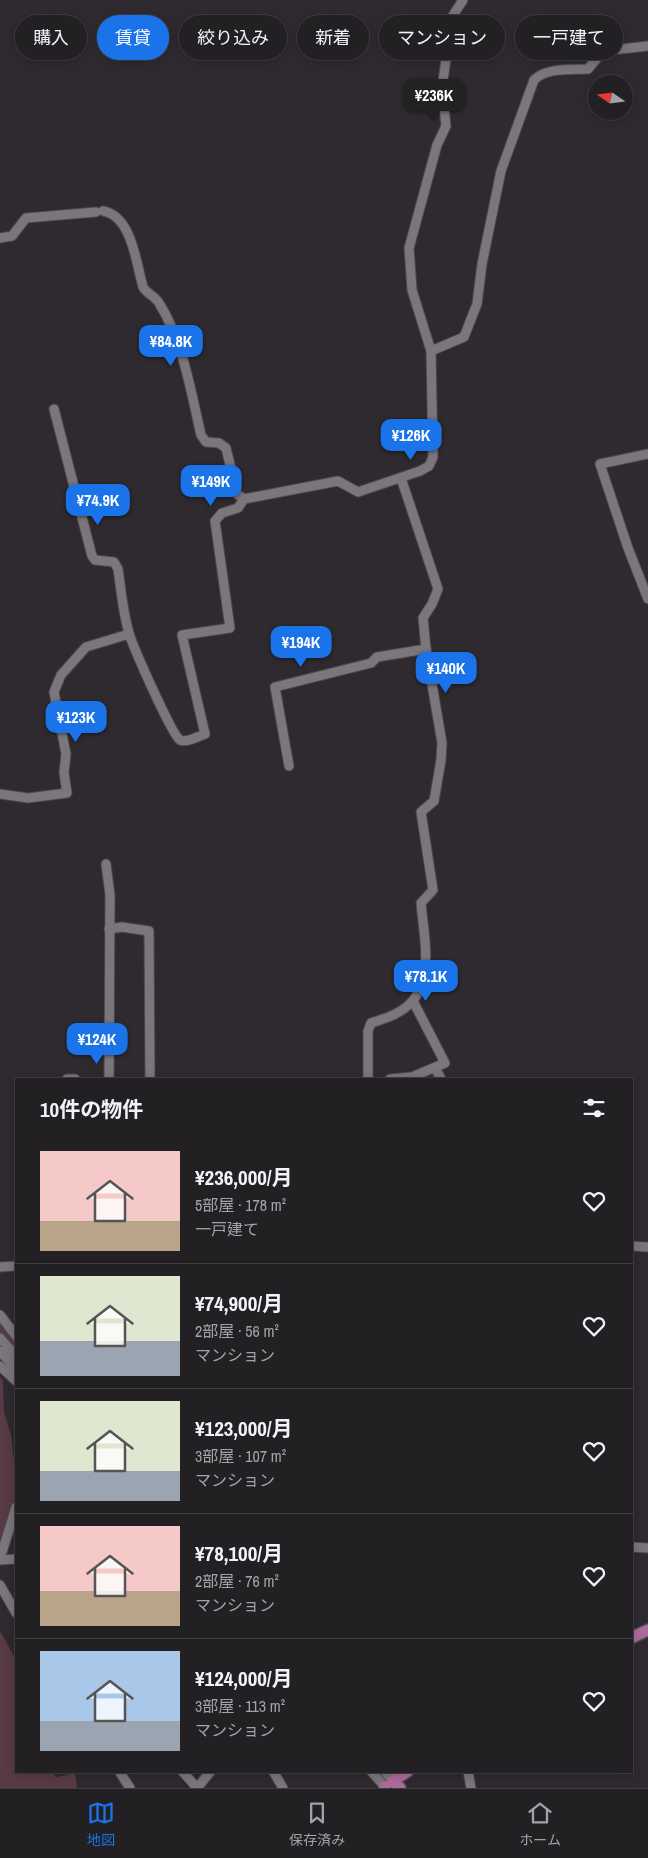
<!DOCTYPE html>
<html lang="ja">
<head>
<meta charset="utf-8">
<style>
  body { margin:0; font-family:"Archivo Narrow","Noto Sans JP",sans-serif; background:#2e2d30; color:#f1f3f6; height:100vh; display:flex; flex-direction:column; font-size:19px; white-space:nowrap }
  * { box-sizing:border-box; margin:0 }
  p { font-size:16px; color:#a2a3a6 }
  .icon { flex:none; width:28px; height:28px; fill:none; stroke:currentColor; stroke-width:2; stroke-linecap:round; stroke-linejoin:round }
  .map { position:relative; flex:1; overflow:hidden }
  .panel { position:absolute; left:15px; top:1078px; width:618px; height:695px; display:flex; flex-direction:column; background:#222023; border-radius:0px; box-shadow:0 2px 12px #0003,0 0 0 1px #3f3e41 }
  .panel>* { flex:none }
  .guide { position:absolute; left:15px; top:15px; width:619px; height:45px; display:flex; gap:10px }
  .needle { width:32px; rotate:284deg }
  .fabs { position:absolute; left:588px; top:75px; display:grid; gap:10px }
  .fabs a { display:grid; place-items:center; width:45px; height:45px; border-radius:50%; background:#222023; box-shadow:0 2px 12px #0003,0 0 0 1px #3f3e41; font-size:25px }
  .price { position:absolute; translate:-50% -42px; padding:0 11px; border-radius:10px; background:#1a73e8; color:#fff; font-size:16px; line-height:32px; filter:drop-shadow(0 1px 2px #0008) }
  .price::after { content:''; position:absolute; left:50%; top:30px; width:15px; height:11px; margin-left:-8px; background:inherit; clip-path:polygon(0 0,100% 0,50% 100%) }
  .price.on { background:#222; color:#fff }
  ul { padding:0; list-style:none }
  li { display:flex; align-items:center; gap:15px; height:125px; padding:0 25px }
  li+li { border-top:1px solid #3f3e41 }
  li span { display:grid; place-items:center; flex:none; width:140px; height:100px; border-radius:0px; color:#555 }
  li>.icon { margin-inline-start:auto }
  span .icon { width:60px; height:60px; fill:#fffc; stroke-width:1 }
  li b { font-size:21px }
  h2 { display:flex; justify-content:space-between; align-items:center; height:60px; padding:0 25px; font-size:21px }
  .pill { padding:0 18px; border-radius:22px; background:#222023; box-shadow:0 2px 12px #0003,0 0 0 1px #3f3e41; font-size:18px; line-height:45px }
  .pill.on { background:#1a73e8; color:#fff }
  .tabs { display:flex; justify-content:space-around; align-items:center; height:70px; border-top:1px solid #3f3e41; background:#222023; font-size:14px; color:#a2a3a6 }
  .tabs a { display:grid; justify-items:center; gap:2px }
  .tabs .on { color:#1a73e8 }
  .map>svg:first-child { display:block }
</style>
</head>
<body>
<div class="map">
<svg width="648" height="1788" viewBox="0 0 648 1788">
  <rect width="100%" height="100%" fill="#2e2a2f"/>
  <!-- green -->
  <g fill="#583b43">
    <polygon points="0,1322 16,1342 16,1351 0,1333"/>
    <polygon points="0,1377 3,1380 4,1412 11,1435 16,1480 13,1508 0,1552"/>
    <polygon points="0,1631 16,1660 16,1771 51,1771 56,1777 75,1773 77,1788 0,1788"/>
  </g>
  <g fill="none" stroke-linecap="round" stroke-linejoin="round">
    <!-- stream -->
    <polyline stroke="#0a0d2a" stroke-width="2" points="176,1771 190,1788"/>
    <defs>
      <g id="minor">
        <path d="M103 211C132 216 136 263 143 287 147 294 155 296 159 303 183 341 191 392 201 435L206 442 219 443 226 448 237 494 244 499"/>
        <polyline points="0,238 12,236 26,218 96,212"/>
        <path d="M431 351 464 337 477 304 482 264 501 171 534 80C546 67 572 70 588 69L603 51 648 46"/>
        <path d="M54 409 92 556 95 560 114 562 118 569C121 590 123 613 129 633 133 647 172 735 180 740 187 743 199 736 205 734L182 635 230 628 215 521 222 513 238 508 244 499 338 481 358 492 420 471 429 466 433 457 431 351 412 290 409 248 437 145 446 126 442 88 447 52 444 36 448 23 463 0"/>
        <polyline points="648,454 600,464 628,548 648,599"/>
        <polyline points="289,766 275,687 371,663 377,657 426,649"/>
        <polyline points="0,794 28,798 67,793 64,773 66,754 54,692 61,675 86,647 129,634"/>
        <polyline points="106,864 110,895 109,1079"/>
        <polyline points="109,929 122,927 149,931 150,1079"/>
        <polyline points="435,1068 441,1079"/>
        <polyline points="67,1079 75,1079"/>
        <path d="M368 1079V1031L371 1023C379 1020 389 1018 397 1013 438 992 424 940 421 903L433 890 421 812 434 801 441 760 442 743 426 649 423 618 432 604 438 589 401 478"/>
        <polyline points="390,1079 412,1077 445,1063 413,1001"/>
        <polyline points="631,1246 648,1247"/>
        <polyline points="0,1267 16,1266"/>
        <polyline points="0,1315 16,1336"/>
        <polyline points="0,1338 16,1356"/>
        <polyline points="0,1351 16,1370"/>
        <polyline points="0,1366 16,1381"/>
        <polyline points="631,1547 648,1548"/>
        <polyline points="0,1559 16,1507"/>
        <polyline points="0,1560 16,1559"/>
        <polyline points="0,1585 16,1613"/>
        <polyline points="119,1771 130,1788"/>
        <polyline points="182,1771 197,1788 211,1771"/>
        <polyline points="273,1771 283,1788"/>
        <polyline points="371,1771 385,1787"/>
        <polyline points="384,1771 393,1781 390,1783"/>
        <polyline points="468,1771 471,1788"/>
      </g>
      <g id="major">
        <polyline points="631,1638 648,1630"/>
        <polyline points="385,1787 385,1788"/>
        <polyline points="400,1788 393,1781 408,1771"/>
      </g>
    </defs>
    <!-- minor casing -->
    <use href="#minor" stroke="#4c494d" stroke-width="11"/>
    <!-- major casing -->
    <use href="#major" stroke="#4c494d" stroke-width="14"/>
    <!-- minor -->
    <use href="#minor" stroke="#7b767c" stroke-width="9"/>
    <!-- major -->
    <use href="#major" stroke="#ad6b9c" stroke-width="11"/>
  </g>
</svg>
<div class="fabs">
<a><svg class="needle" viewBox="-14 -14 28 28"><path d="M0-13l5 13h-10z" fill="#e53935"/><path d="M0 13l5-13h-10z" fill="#a2a3a6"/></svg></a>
</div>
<b class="price on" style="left:434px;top:121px">¥236K</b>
<b class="price" style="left:171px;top:367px">¥84.8K</b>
<b class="price" style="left:411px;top:461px">¥126K</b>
<b class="price" style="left:211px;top:507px">¥149K</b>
<b class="price" style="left:98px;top:526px">¥74.9K</b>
<b class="price" style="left:301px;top:668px">¥194K</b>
<b class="price" style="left:446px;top:694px">¥140K</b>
<b class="price" style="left:76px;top:743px">¥123K</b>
<b class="price" style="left:426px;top:1002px">¥78.1K</b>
<b class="price" style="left:97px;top:1065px">¥124K</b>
<div class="guide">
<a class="pill">購入</a>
<a class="pill on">賃貸</a>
<a class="pill">絞り込み</a>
<a class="pill">新着</a>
<a class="pill">マンション</a>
<a class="pill">一戸建て</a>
</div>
<section class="panel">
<h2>10件の物件<svg class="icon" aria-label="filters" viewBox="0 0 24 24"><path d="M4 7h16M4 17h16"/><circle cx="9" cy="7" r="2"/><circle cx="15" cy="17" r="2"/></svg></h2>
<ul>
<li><span style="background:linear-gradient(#f6c9c9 70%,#b9a48a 0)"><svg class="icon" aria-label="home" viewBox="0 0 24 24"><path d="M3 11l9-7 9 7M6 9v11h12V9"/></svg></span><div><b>¥236,000/月</b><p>5部屋 · 178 m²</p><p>一戸建て</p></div><svg class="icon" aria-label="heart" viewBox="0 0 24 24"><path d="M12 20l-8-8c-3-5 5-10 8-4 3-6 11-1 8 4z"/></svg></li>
<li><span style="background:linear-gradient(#dfe7d0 65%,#9aa5b1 0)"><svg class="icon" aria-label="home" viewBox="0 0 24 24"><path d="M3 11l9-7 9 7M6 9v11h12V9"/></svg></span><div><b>¥74,900/月</b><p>2部屋 · 56 m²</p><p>マンション</p></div><svg class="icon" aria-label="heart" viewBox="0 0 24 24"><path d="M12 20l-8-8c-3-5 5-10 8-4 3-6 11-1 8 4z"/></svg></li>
<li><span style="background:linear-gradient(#dfe7d0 70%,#9aa5b1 0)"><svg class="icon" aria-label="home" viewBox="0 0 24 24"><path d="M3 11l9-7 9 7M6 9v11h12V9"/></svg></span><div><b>¥123,000/月</b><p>3部屋 · 107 m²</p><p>マンション</p></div><svg class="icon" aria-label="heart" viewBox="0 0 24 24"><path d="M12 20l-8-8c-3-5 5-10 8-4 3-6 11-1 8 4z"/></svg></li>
<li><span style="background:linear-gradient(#f6c9c9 65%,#b9a48a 0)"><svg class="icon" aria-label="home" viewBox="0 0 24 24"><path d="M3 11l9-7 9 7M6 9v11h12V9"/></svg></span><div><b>¥78,100/月</b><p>2部屋 · 76 m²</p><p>マンション</p></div><svg class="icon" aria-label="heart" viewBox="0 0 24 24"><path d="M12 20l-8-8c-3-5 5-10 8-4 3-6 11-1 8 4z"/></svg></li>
<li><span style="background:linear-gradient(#a9c7e8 70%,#9aa5b1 0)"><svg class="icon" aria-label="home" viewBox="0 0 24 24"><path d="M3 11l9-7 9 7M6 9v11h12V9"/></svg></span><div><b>¥124,000/月</b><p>3部屋 · 113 m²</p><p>マンション</p></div><svg class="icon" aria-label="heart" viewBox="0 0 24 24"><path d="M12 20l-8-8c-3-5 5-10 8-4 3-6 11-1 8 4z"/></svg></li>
</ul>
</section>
</div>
<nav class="tabs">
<a class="on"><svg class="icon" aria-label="map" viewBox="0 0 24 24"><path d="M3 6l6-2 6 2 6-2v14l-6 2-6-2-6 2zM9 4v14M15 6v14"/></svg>地図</a>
<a><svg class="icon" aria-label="saved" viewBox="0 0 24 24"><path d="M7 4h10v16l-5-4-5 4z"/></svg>保存済み</a>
<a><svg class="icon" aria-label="home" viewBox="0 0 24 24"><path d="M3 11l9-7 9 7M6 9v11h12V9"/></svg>ホーム</a>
</nav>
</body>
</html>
